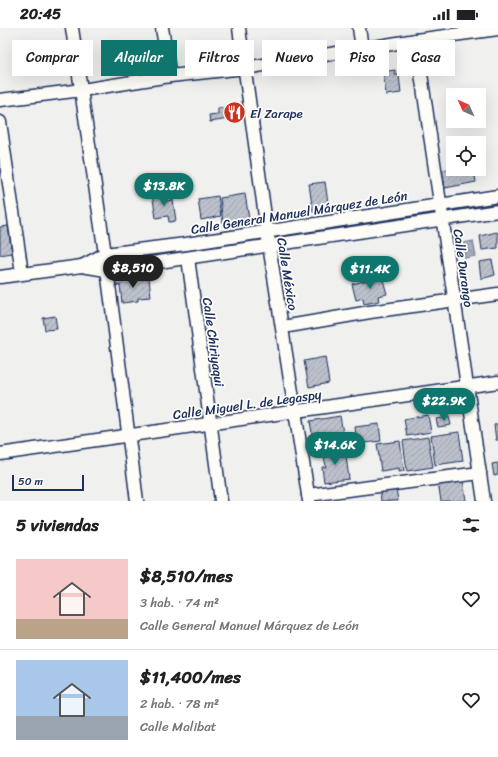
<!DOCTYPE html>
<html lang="es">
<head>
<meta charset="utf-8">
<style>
  body { margin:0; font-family:Sriracha,sans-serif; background:#f6f6f6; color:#202124; height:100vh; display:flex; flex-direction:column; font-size:15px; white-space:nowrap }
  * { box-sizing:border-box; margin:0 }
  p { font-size:13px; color:#757577 }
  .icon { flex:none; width:22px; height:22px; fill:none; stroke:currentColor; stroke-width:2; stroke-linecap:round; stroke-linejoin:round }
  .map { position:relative; height:473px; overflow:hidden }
  .sheet { display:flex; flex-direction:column; background:#fff; flex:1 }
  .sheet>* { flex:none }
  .guide { position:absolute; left:12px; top:12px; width:474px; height:36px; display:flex; gap:8px }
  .needle { width:26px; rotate:315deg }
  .buttons { position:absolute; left:446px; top:60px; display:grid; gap:8px }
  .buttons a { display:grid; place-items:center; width:40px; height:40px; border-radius:0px; background:#fff; box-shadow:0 4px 16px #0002; font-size:20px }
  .scale { position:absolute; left:12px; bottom:10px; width:72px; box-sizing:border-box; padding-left:4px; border:2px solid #1b2f5e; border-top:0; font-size:11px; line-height:14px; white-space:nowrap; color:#1b2f5e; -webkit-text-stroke:3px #fdfcf7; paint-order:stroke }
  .price { position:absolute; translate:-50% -34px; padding:0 9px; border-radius:14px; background:#0f766e; color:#fff; font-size:13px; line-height:26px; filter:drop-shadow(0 1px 2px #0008) }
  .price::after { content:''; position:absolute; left:50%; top:24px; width:12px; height:9px; margin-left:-6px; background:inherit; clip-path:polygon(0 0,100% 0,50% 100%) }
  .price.on { background:#222; color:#fff }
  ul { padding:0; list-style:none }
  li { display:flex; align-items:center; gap:12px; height:100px; padding:0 16px }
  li+li { border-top:1px solid #e0e0e0 }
  li span { display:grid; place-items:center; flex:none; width:112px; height:80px; border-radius:0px; color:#555 }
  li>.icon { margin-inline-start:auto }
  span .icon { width:48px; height:48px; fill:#fffc; stroke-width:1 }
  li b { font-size:17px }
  h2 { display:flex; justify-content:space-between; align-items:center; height:48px; padding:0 16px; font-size:17px }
  .tag { padding:0 14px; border-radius:0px; background:#fff; box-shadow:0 4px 16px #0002; font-size:14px; line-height:36px }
  .tag.on { background:#0f766e; color:#fff }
  .status { display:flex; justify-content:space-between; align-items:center; height:28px; padding:0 20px; background:#fff; direction:ltr }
  .status svg { height:11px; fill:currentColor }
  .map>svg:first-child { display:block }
</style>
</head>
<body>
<div class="status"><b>20:45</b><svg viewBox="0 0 49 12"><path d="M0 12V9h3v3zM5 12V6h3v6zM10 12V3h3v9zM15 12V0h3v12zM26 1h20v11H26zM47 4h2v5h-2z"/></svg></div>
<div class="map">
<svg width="498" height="473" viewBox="0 0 498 473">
  <defs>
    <pattern id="water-waves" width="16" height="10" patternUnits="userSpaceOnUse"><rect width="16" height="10" fill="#a7adbd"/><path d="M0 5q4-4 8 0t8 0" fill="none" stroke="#878d9d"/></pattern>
    <pattern id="building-hatch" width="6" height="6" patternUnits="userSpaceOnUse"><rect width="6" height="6" fill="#bbc0ca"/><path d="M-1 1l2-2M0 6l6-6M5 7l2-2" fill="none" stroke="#a0a5b0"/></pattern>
  </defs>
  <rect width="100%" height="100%" fill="#f0f0ee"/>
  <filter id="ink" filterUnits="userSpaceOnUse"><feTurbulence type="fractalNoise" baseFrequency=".025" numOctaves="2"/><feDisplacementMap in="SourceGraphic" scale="8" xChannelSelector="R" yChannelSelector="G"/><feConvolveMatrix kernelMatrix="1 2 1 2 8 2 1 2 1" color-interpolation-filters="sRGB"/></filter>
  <g filter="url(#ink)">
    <!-- water -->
    <polygon fill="url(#water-waves)" stroke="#6f7b97" points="473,213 476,228 465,230 463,215"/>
    <!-- building -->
    <g fill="url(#building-hatch)" stroke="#1b2f5e">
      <polygon points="395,42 395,47 399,47 401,65 386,67 383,44"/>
      <polygon points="239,78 241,89 210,94 209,87 218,86 218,80"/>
      <polygon points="453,140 474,141 476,154 445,160 442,142"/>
      <polygon points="325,154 329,182 313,184 309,156"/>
      <polygon points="165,163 166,173 173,172 176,193 169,194 168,188 156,190 152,165"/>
      <polygon points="245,166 249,191 223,195 220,170"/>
      <polygon points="218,168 221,188 201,192 198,171"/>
      <polygon points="8,198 12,225 0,227 0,199"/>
      <polygon points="497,204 498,207 498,220 482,222 480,208"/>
      <polygon points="492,232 495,247 481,251 479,234"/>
      <polygon points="382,248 387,266 378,268 379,273 364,276 363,270 356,272 352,256"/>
      <polygon points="132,249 133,252 149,250 151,269 138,270 138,273 122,275 120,257 116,258 115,250"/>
      <polygon points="55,288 57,301 45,302 43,290"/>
      <polygon points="325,329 329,355 309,359 304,333"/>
      <polygon points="428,387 431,404 407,408 404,391"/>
      <polygon points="340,388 343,405 326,408 329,422 315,424 310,393"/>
      <polygon points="449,389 451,397 438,399 436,391"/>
      <polygon points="379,396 381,413 357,416 355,399"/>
      <polygon points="498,396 498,412 496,412 494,397"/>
      <polygon points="459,404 463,433 435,437 431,408"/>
      <polygon points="428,409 433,439 407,443 403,413"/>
      <polygon points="400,413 404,443 399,444 399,440 381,443 377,416"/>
      <polygon points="345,420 349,451 324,454 322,439 326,439 323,423"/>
      <polygon points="498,435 498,447 494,448 492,436"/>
      <polygon points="463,450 466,473 441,473 438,454"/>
      <polygon points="396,460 398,473 381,473 380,463"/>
    </g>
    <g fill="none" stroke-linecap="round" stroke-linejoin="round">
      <defs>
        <g id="minor">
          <polyline points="72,0 105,226 137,473"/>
          <polyline points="162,0 170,48"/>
          <polyline points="239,0 269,217 309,473"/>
          <polyline points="359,0 362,20"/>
          <polyline points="416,12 484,473"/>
          <polyline points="0,72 82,62 170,48 245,40 416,12 498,1"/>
          <polyline points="0,94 22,245"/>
          <polyline points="188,230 221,473"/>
          <polyline points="82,238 105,226 186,216 498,168"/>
          <polyline points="0,249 82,238 106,242 498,183"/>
          <polyline points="283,299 370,284 498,266"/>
          <polyline points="0,426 498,354"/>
          <polyline points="308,467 480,445"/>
        </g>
      </defs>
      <!-- minor casing -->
      <use href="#minor" stroke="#1b2f5e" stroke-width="15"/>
      <!-- minor -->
      <use href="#minor" stroke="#fdfcf7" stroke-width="12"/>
    </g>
  </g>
  <!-- icons -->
  <defs>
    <symbol id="restaurant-disc" viewBox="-11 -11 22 22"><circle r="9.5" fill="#c8321e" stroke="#fdfcf7"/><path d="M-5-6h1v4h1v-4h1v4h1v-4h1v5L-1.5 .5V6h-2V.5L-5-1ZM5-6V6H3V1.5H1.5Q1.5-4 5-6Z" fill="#fff"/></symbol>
  </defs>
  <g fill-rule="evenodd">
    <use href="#restaurant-disc" x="222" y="72" width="25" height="25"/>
  </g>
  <g text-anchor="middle" stroke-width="3.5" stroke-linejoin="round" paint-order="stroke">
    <!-- poi labels -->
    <g font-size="13" fill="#1b2f5e" stroke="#fdfcf7" text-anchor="start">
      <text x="250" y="90">El Zarape</text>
    </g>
    <!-- street labels -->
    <g font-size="13" fill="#1b2f5e" stroke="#fdfcf7">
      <text transform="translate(299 184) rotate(-9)" y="5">Calle General Manuel Márquez de León</text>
      <text transform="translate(464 240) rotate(82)" y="5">Calle Durango</text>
      <text transform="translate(288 246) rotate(81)" y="5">Calle México</text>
      <text transform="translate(214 314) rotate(82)" y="5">Calle Chiriyaqui</text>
      <text transform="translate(247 376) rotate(-8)" y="5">Calle Miguel L. de Legaspy</text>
    </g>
  </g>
</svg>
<div class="buttons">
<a><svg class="needle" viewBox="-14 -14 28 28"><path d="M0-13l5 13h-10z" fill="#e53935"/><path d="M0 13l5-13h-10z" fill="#757577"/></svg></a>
<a><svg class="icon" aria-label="locate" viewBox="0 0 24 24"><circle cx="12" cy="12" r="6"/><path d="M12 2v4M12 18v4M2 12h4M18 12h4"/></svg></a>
</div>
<div class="scale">50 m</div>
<b class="price" style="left:164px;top:179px">$13.8K</b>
<b class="price on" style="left:133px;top:261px">$8,510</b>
<b class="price" style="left:370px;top:262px">$11.4K</b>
<b class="price" style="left:444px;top:394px">$22.9K</b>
<b class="price" style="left:335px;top:438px">$14.6K</b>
<div class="guide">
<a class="tag">Comprar</a>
<a class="tag on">Alquilar</a>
<a class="tag">Filtros</a>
<a class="tag">Nuevo</a>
<a class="tag">Piso</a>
<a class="tag">Casa</a>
</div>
</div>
<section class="sheet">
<h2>5 viviendas<svg class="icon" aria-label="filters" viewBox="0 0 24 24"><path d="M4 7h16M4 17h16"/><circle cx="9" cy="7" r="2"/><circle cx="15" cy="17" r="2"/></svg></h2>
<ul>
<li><span style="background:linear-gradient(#f6c9c9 75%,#b9a48a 0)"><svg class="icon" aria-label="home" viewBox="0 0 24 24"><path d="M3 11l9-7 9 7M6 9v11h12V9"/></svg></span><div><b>$8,510/mes</b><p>3 hab. · 74 m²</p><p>Calle General Manuel Márquez de León</p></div><svg class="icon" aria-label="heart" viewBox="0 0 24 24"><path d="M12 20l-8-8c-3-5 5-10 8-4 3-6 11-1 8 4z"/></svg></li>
<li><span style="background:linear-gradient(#a9c7e8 70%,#9aa5b1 0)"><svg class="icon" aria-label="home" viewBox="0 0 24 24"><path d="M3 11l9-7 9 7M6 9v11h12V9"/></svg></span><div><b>$11,400/mes</b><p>2 hab. · 78 m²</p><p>Calle Malibat</p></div><svg class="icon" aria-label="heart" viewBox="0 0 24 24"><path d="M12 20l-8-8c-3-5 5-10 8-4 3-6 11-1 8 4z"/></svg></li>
</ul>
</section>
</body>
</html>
